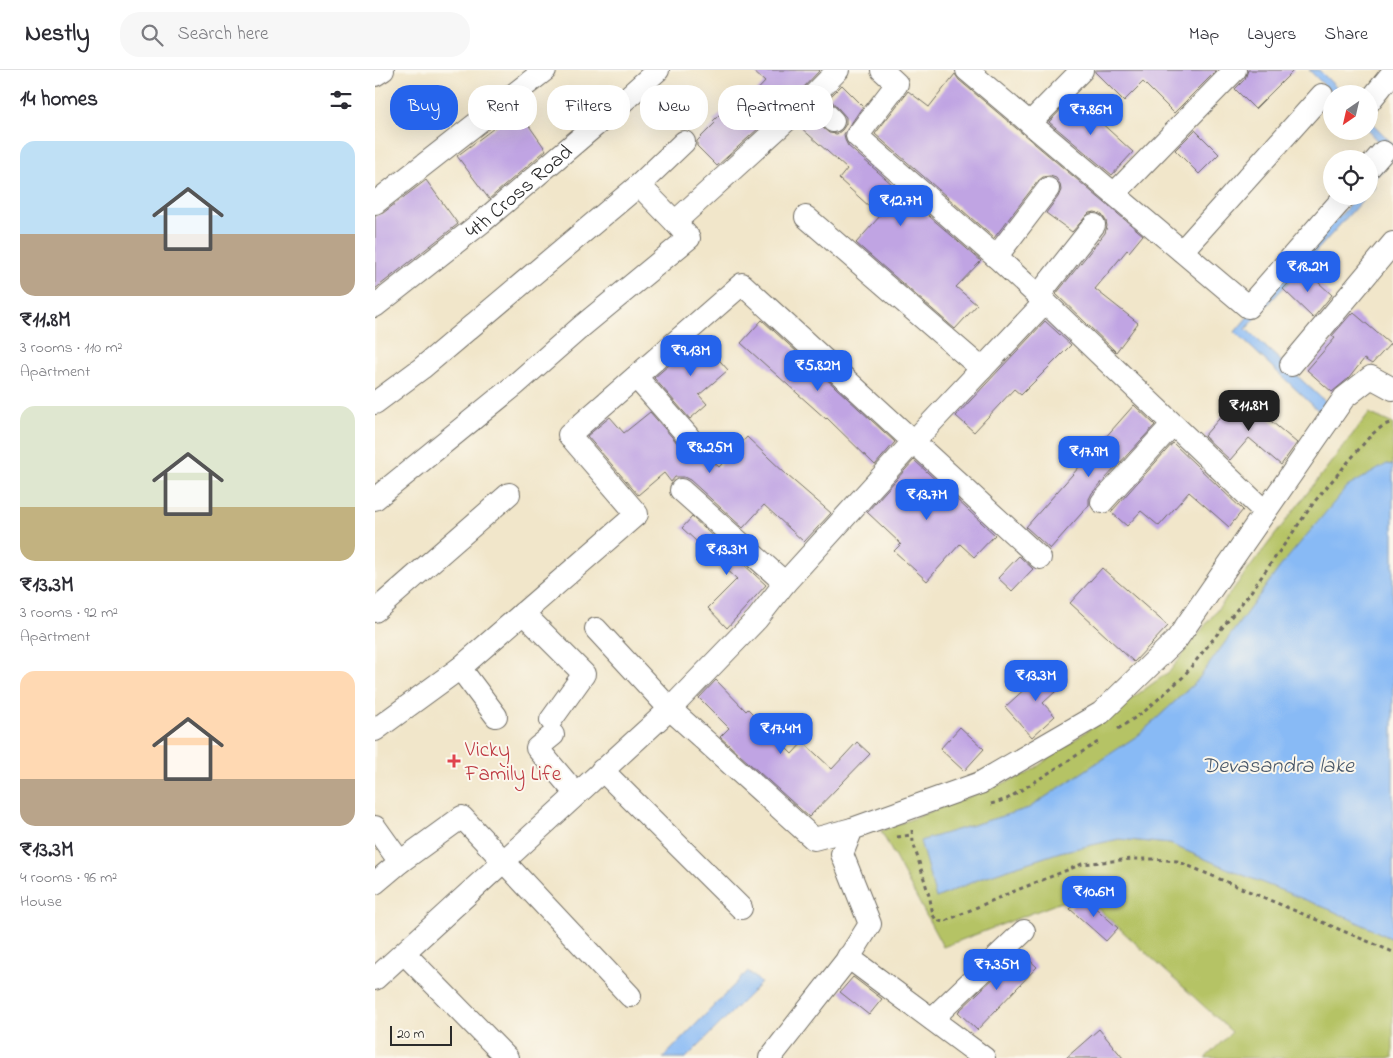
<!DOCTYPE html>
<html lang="en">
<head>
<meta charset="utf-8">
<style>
  body { margin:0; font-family:"Indie Flower",sans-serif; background:#f7f7f7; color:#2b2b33; height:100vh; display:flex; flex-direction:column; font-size:19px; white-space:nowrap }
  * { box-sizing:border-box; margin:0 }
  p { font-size:16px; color:#7c7c81 }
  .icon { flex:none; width:28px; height:28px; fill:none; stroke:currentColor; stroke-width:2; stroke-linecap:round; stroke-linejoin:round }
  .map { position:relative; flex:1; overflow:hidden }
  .details { display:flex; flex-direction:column; background:#fff; width:375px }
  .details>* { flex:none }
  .hud { position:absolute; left:15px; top:15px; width:475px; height:45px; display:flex; gap:10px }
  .needle { width:32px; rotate:214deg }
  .tools { position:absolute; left:948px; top:15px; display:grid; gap:10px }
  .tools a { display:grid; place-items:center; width:55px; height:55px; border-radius:50%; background:#fff; box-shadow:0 5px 20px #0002; font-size:25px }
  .scale { position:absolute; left:15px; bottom:12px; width:62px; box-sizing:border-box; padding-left:5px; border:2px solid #2b2b2b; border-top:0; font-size:14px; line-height:18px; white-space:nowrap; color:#2b2b2b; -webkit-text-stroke:4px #fbf7ec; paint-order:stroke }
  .price { position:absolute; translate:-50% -42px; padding:0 11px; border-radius:10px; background:#2563eb; color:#fff; font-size:16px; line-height:32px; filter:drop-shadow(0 1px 2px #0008) }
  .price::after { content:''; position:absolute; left:50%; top:30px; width:15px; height:11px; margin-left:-8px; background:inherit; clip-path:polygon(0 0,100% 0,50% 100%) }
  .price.on { background:#222; color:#fff }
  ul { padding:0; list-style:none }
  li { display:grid; align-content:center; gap:10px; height:265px; padding:0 20px }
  li span { display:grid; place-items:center; height:155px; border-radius:15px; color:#555 }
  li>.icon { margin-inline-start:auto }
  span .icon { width:90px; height:90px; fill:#fffc; stroke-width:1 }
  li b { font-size:21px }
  h2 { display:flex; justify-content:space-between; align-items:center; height:60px; padding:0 20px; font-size:21px }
  .tag { padding:0 18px; border-radius:20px; background:#fff; box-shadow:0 5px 20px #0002; font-size:18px; line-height:45px }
  .tag.on { background:#2563eb; color:#fff }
  header { display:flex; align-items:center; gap:30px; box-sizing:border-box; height:70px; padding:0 25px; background:#fff; border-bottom:1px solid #e1e1e2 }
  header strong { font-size:24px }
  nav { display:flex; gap:28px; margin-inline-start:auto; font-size:18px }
  .search { width:350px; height:45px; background:#f7f7f7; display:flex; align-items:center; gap:12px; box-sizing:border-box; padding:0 18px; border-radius:20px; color:#7c7c81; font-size:19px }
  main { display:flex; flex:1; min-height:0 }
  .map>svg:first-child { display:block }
</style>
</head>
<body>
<header>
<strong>Nestly</strong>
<div class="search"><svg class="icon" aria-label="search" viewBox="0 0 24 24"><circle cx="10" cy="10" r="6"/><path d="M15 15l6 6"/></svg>Search here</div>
<nav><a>Map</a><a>Layers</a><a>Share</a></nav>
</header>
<main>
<section class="details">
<h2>14 homes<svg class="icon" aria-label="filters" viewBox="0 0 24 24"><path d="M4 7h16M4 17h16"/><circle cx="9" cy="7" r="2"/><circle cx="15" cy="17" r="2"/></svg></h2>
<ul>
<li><span style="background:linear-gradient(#bfe0f5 60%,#b9a48a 0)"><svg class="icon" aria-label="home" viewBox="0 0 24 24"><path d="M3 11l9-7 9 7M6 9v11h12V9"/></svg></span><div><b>₹11.8M</b><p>3 rooms · 110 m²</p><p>Apartment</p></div></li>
<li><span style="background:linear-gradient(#dfe7d0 65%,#c2b280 0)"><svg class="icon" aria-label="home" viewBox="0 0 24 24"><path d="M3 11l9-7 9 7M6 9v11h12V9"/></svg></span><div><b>₹13.3M</b><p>3 rooms · 92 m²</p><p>Apartment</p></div></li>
<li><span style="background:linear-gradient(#ffd9b3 70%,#b9a48a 0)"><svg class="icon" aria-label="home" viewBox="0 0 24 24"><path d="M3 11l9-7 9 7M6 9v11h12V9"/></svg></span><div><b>₹13.3M</b><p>4 rooms · 96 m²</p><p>House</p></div></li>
</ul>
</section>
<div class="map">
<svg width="1018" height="988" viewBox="0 0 1018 988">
  <rect width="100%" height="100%" fill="#fbf7ec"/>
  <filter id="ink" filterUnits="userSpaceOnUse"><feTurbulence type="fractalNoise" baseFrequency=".02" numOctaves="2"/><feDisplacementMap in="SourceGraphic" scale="10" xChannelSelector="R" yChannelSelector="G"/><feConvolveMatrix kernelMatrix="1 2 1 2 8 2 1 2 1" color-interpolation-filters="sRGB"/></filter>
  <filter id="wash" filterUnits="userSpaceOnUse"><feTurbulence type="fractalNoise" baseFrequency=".0096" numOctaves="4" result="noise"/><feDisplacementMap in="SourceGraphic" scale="20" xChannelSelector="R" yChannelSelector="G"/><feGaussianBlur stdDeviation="1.12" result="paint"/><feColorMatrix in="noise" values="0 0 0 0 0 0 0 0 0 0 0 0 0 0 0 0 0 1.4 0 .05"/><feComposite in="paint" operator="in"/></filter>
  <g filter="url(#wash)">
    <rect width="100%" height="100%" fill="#f1e6ca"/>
    <!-- green -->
    <polygon fill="#b5c365" stroke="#707748" points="994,343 1018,354 1018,395 1012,394 905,497 822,611 765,664 654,738 546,771 561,828 609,807 685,782 744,769 795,774 868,805 956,840 1018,869 1018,988 830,988 857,962 707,824 568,877 506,761 652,704 795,601"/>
    <!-- water -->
    <g fill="#88baf5" stroke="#5a7290">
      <polygon points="934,0 944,0 968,24 958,24"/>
      <polygon points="994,50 1018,74 1018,89 997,111 1000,117 994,124 994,107 1014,83 993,61"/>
      <polygon points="983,126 991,126 871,259 955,336 947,344 860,262 875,244"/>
      <polygon points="1012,394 1018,395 1018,869 956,840 868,805 795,774 744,769 685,782 609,807 561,828 545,771 654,738 765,664 822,611 905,497 972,417"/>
      <polygon points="373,901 386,913 311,988 288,988"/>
    </g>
    <g id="blocks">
      <!-- building -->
      <g fill="#c0a4e3">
        <polygon points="377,0 445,0 427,19 342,96 322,76 322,71 340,53 338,51 357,32 364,40 390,12"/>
        <polygon points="720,0 842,0 799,43 768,12 749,31 720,2"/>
        <polygon points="873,0 919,0 880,39 860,19 870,9"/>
        <polygon points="580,4 584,10 768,165 754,182 752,180 720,219 763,253 741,282 681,224 730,163 732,156 731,151 727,145 720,142 714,143 697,162 671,143 683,127 686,120 685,114 681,108 675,106 668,107 663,111 619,168 500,64 533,21 554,37"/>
        <polygon points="467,15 488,36 469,64 470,70 473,76 606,191 581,217 602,235 580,259 481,173 505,146 464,109 472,99 424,56 435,46 454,63 462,64 467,60 471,54 471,47 454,28"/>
        <polygon points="698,27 758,82 737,105 674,52"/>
        <polygon points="143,40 171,80 114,129 82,86"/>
        <polygon points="820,60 844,84 824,104 800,80"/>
        <polygon points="51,110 83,154 0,219 0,146 8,143"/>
        <polygon points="928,198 957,225 938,248 908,219"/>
        <polygon points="979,243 1015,274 997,294 989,289 974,308 957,322 932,300 960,268 957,266 976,244 977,245"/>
        <polygon points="387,250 520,372 500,395 452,348 451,349 366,273"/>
        <polygon points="670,251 696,275 646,325 639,319 599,362 581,346"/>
        <polygon points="325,268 353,300 324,325 332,334 315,349 279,308"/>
        <polygon points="865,325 922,373 906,395 874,368 855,390 829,366"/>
        <polygon points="759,335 780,355 717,423 714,429 714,435 675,479 651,457"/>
        <polygon points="275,342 304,375 309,379 315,379 321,376 344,397 372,367 413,406 456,443 429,472 389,435 368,458 315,410 309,407 300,407 296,412 289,403 263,425 212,366 235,347 249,363"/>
        <polygon points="798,373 868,440 854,457 814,422 784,456 766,441 752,456 736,442"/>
        <polygon points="539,390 620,465 599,487 585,474 552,511 519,481 526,474 492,442"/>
        <polygon points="317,447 391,515 352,558 333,538 362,509 307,458"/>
        <polygon points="644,486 658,499 637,521 623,508"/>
        <polygon points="727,498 793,556 759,592 695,533"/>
        <polygon points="681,596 693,610 668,633 680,646 657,667 630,637 653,616 655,619"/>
        <polygon points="341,610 371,641 373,639 417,684 428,672 457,699 482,672 495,684 434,747 345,667 354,658 324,628"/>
        <polygon points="585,657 609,679 589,701 565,679"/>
        <polygon points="707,826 743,858 731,871 695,839"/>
        <polygon points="646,882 662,897 602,960 583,942"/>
        <polygon points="478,907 507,929 494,945 465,922"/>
        <polygon points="724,959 748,988 691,988"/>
      </g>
    </g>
  </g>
  <g filter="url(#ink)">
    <use href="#blocks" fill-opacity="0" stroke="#706c63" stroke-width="1"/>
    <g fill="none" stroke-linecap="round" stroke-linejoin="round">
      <defs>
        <g id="minor">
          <polyline points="507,0 522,14 482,66 621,187 670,232 890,442"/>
          <polyline points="592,0 873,237 970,126"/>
          <polyline points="0,5 8,0"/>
          <polyline points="436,28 458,51"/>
          <polyline points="994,32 1018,2"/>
          <polyline points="655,53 707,0"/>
          <polyline points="994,98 1008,82"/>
          <polyline points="264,115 309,72"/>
          <polyline points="739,124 860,0"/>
          <polyline points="0,133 170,0"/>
          <polyline points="431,147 607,299"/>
          <polyline points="807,181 947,25"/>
          <polyline points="621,187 673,119"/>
          <polyline points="663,226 719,155"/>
          <path id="s1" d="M0 236 107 152 235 43 283 0"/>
          <polyline points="916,295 1018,173"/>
          <polyline points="261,307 313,366"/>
          <polyline points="0,333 47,298 264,115 300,152 436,28 463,0"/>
          <polyline points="0,429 140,315 206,257 314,168 300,152"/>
          <polyline points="727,432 797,355"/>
          <polyline points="410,513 539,371 670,232"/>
          <polyline points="0,541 134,424"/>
          <polyline points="148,543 209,604 176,650"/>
          <polyline points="221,559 295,639 439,769 477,759"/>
          <polyline points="85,598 121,646"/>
          <polyline points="0,660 85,598 262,444 194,365 367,214 665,488"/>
          <polyline points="178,665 162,678 201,724"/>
          <polyline points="227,700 366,838"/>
          <polyline points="0,757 25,792"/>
          <polyline points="0,813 25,792 87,747 255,926"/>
          <polyline points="29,883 132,988"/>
          <polyline points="473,887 609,988"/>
          <polyline points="0,909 295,639 382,549 410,513 306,420"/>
          <polyline points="557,949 649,861"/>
          <polyline points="395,988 475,886 495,854 467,784 477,759 605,713 726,643 802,569 969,328 996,307 1018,319"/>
        </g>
      </defs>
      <!-- minor casing -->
      <use href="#minor" stroke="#706c63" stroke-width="24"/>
      <!-- path -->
      <g stroke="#706c63" stroke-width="3" stroke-dasharray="4 4" stroke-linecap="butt">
        <polyline points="743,659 770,641 808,607 875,523 940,431 996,365 1009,355 1018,352"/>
        <polyline points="616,734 632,729 723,672"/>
        <polyline points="537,760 538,772 555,829 558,845 561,850 568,852 630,825 707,794 757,789 778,789 802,791 1018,882"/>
        <polyline points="522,767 536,765"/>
      </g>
      <!-- minor -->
      <use href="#minor" stroke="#fff" stroke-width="22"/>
    </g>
  </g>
  <!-- markers -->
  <path fill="#e0444e" stroke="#fbf7ec" stroke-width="2" d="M76.5 683.5h5v5h5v5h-5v5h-5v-5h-5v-5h5z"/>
  <g text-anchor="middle" stroke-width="4" stroke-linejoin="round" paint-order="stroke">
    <!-- street labels -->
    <g font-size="21" fill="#2b2b2b" stroke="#fbf7ec">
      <text dy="7" stroke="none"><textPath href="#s1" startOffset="184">4th Cross Road</textPath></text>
    </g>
    <!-- health labels -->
    <g font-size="21" fill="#be3a42" stroke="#fbf7ec" text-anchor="start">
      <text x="90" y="686">Vicky<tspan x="90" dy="24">Family Life</tspan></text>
    </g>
    <!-- water labels -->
    <g font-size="22" font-style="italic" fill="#475668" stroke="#fbf7ec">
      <text x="903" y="702">Devasandra lake</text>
    </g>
  </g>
</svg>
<div class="tools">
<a><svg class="needle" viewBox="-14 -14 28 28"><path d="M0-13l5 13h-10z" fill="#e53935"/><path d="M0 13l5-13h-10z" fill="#7c7c81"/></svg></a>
<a><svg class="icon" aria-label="locate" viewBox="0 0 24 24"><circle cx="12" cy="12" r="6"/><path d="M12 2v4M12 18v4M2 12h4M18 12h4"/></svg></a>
</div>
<div class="scale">20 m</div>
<b class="price" style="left:716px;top:66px">₹7.86M</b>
<b class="price" style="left:526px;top:157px">₹12.7M</b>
<b class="price" style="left:933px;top:223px">₹18.2M</b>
<b class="price" style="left:316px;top:307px">₹9.13M</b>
<b class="price" style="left:443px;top:322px">₹5.82M</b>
<b class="price on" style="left:874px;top:362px">₹11.8M</b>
<b class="price" style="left:335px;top:404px">₹8.25M</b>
<b class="price" style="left:714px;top:408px">₹17.9M</b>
<b class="price" style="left:552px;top:451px">₹13.7M</b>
<b class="price" style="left:352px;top:506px">₹13.3M</b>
<b class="price" style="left:661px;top:632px">₹13.3M</b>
<b class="price" style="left:406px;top:685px">₹17.4M</b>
<b class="price" style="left:719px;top:848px">₹10.6M</b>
<b class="price" style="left:622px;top:921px">₹7.35M</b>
<div class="hud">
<a class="tag on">Buy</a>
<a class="tag">Rent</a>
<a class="tag">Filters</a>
<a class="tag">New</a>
<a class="tag">Apartment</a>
</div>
</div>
</main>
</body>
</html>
